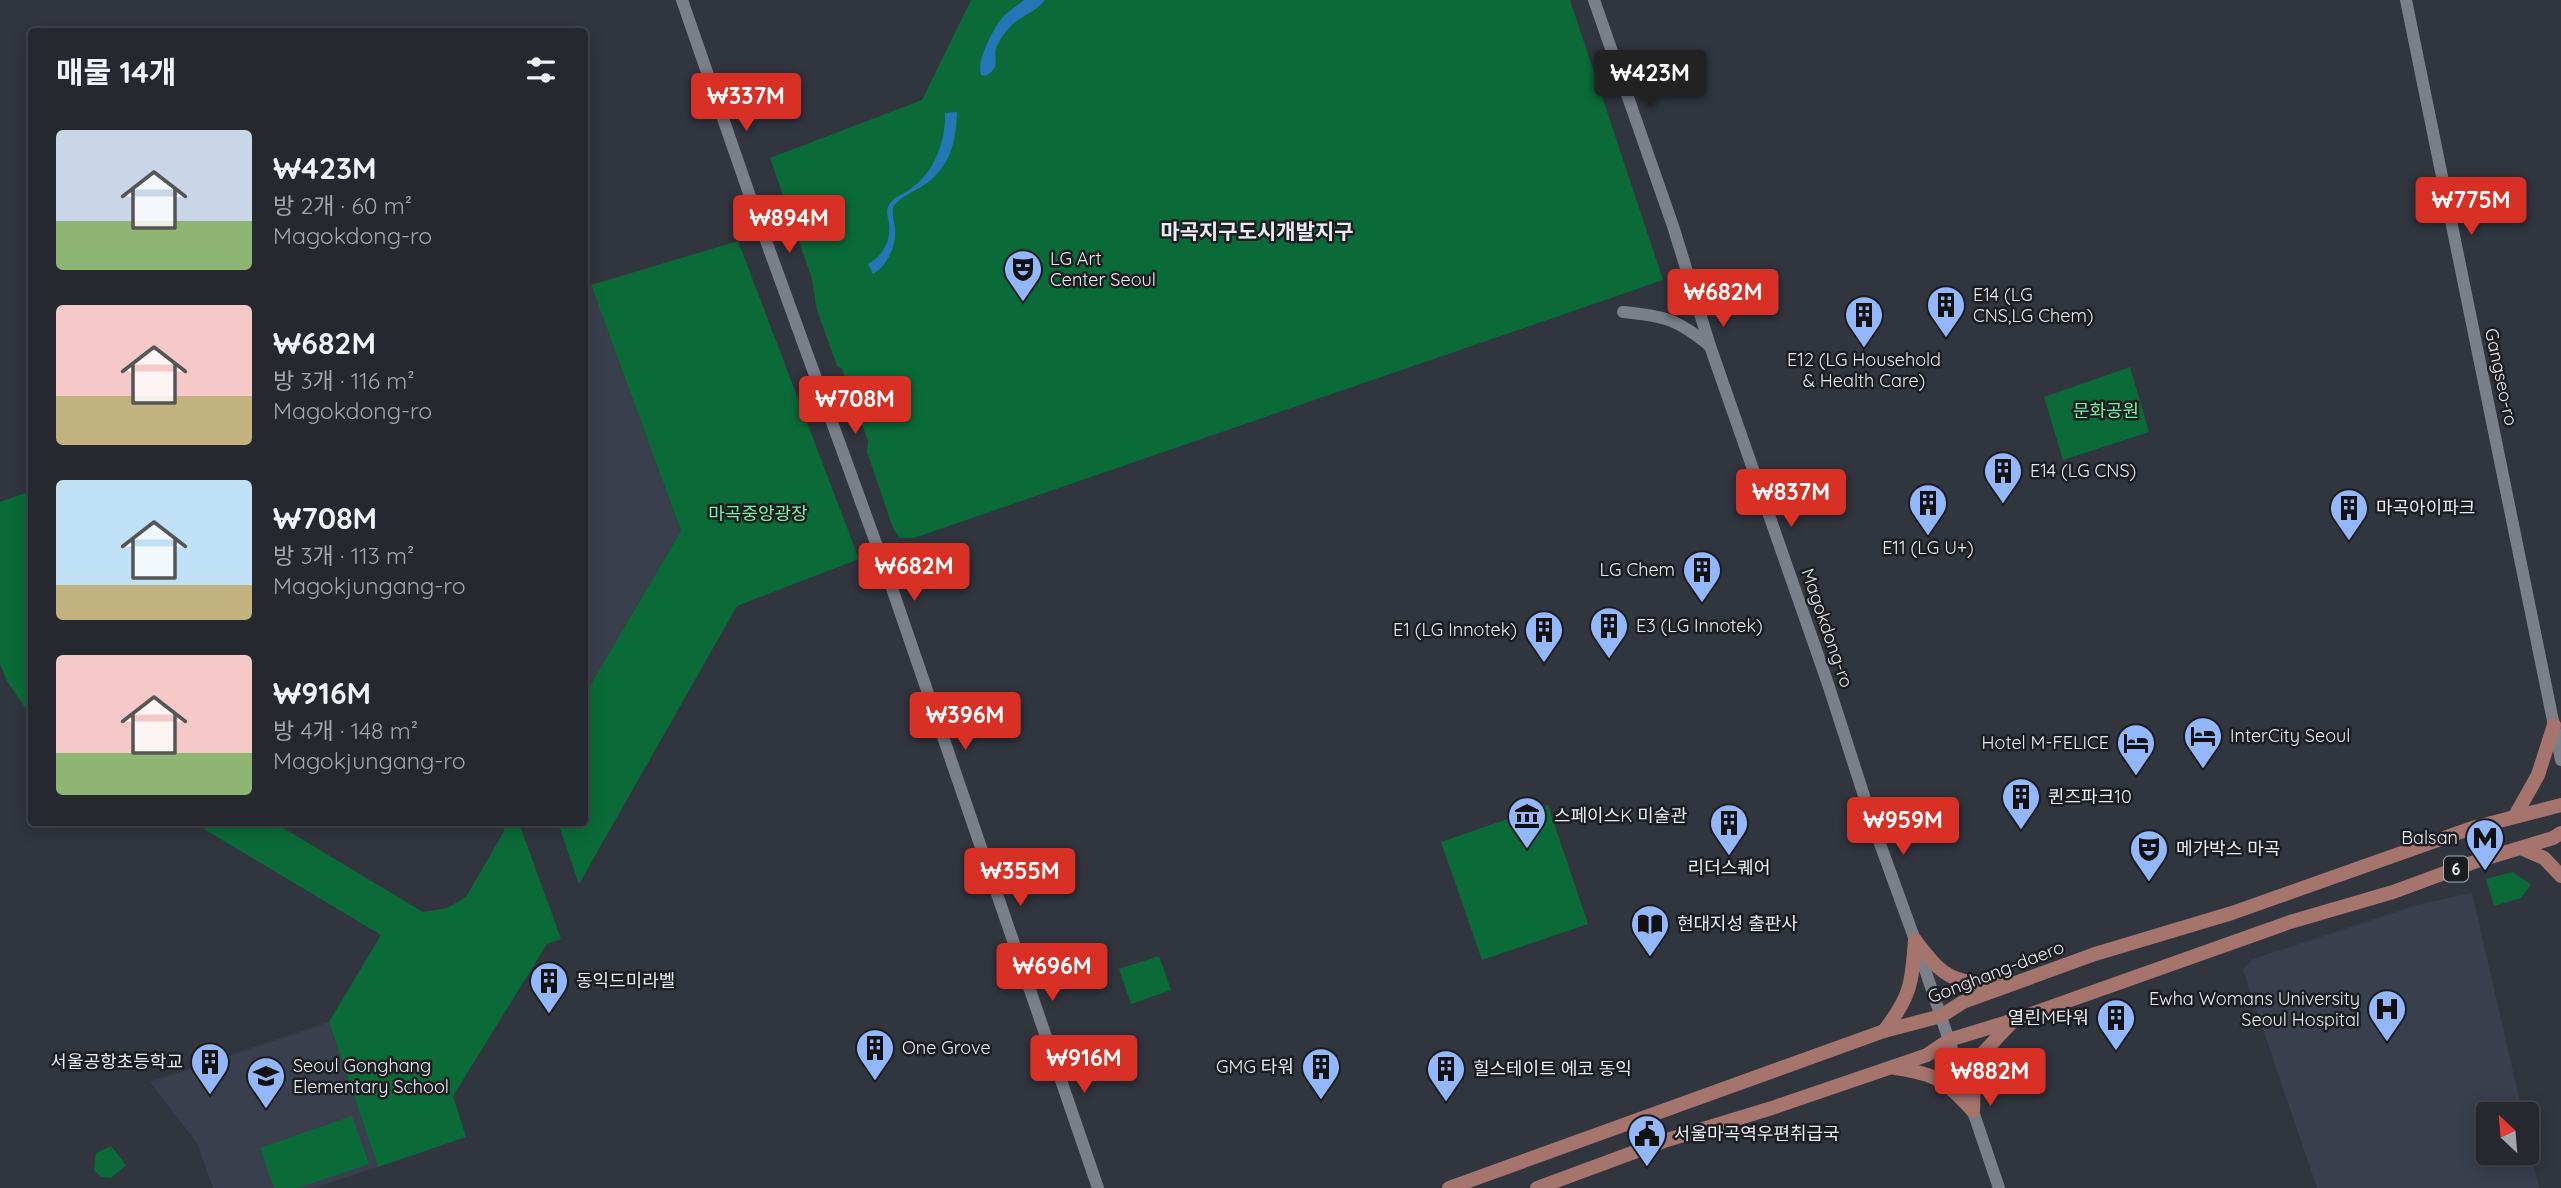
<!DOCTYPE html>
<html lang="ko">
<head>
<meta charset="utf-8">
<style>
  body { margin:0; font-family:Quicksand,"Noto Sans KR",sans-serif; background:#2d3036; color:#f1f3f6; height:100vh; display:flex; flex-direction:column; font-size:26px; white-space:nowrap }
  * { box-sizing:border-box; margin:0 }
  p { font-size:23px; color:#a3a6aa }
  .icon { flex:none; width:38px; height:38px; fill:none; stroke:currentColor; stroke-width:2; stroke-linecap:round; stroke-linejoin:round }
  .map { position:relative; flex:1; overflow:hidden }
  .details { position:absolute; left:28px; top:28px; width:560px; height:798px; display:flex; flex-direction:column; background:#25282e; border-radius:7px; box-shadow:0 4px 18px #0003,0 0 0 2px #42444a }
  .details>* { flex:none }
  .needle { width:46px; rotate:334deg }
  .tools { position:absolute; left:2476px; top:1102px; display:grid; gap:14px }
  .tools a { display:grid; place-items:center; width:63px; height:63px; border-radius:7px; background:#25282e; box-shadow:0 4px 18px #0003,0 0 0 2px #42444a; font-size:35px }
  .price { position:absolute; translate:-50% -60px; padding:0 16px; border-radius:7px; background:#d93025; color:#fff; font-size:23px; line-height:46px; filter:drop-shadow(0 2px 4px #0008) }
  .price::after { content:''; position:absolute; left:50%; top:42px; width:21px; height:16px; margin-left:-10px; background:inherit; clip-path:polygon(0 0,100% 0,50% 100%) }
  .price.selected { background:#222; color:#fff }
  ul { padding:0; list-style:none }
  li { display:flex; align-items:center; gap:21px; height:175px; padding:0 28px }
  li span { display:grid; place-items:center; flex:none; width:196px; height:140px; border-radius:7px; color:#555 }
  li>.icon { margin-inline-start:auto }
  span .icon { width:84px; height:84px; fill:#fffc; stroke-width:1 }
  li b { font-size:30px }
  h2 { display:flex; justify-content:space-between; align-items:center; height:84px; padding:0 28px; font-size:30px }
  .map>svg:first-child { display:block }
</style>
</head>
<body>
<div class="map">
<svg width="2561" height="1188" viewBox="0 0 2561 1188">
  <rect width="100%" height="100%" fill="#31353e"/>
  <!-- built -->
  <g fill="#393f4d">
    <polygon points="591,285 681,531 585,694 584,287"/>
    <polygon points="2472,893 2523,1115 2488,1115 2488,1153 2527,1153 2527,1134 2539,1188 2317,1188 2243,970 2253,959 2420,904"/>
    <polygon points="329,1022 378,1167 314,1188 213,1188 197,1143 150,1082"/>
  </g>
  <!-- green -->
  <g fill="#0a6b38">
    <polygon points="971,0 1570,0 1663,280 914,538 900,538 893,528 867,452 868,441 842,369 837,366 816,307 812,279 770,158 922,100"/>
    <polygon points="738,241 859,559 737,606 579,884 558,823 584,822 585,694 681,531 591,285"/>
    <polygon points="2130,367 2149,432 2063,460 2044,397"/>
    <polygon points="31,491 32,491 31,716 7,681 0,664 0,502"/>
    <polygon points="1548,805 1588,924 1482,960 1441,842"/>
    <polygon points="194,823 275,823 423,912 447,908 466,897 503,833 506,823 519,823 561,939 547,944 453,1096 466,1137 378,1167 329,1022 381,935"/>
    <polygon points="2512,872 2531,884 2521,898 2494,906 2486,879"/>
    <polygon points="1159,956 1171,990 1131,1004 1119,969"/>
    <polygon points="352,1116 369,1164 298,1188 274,1188 260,1148"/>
    <polygon points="111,1146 126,1165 111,1178 101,1177 94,1170 96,1153"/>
  </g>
  <!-- water -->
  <g fill="#2476b6">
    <path d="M1024 0H1045C1037 11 1023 15 1013 24 1008 29 1002 36 999 42 989 55 1005 66 985 76L981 75C976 62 993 29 1002 18 1009 11 1017 6 1024 0Z"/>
    <path d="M957 112C956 143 950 169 921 187 912 192 902 197 894 205 891 213 894 219 895 228 897 244 888 265 873 274L868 264C884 255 891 241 889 223 888 218 886 212 888 207 891 198 902 195 909 190 934 174 946 142 945 113Z"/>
  </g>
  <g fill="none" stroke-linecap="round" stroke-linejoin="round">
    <!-- secondary -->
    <g stroke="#7b7f8a" stroke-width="12">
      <polyline points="682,0 753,205 885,568 1098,1188"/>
      <polyline points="1594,0 1673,226 1710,346 1828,684 1875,830 1915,940 1999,1188"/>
      <polyline points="2406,0 2561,760"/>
      <path d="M1623 312C1665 316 1677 319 1710 346"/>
    </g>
    <!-- primary -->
    <g stroke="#a4746d" stroke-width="14">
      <polyline points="2515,816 2538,775 2554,725"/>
      <polyline points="2521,848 2544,858 2561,876"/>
      <path d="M1915 940C1946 982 1955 982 2005 985"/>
      <path d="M1884 1031C1911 996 1912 983 1915 940"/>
      <path d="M1895 1068C1937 1074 1945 1080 1973 1111"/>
      <polyline points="1973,1111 1974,1082 1981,1055 2013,1021"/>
      <polyline points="1449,1188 1884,1031 1941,1016 1963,1002 2095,954 2232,913 2472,828 2561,805"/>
      <polyline points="1537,1188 1667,1140 1772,1108 1892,1067 1927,1055 1949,1040 2014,1020 2290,922 2393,892 2477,861 2553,838 2561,833"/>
    </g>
  </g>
  <!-- icons -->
  <defs>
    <symbol id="theatre-pin" viewBox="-11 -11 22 30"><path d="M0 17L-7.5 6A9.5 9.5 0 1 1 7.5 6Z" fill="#92b7fd" stroke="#1b1d21"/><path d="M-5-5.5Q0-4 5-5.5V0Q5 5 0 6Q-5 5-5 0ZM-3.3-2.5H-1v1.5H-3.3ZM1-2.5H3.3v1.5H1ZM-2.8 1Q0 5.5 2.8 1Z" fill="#111"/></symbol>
    <symbol id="building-pin" viewBox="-11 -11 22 30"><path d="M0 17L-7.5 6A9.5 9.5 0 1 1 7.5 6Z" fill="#92b7fd" stroke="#1b1d21"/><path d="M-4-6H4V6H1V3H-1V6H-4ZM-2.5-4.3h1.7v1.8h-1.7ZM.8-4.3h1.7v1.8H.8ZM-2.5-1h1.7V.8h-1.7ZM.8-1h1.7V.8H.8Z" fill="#111"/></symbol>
    <symbol id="hotel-pin" viewBox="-11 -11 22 30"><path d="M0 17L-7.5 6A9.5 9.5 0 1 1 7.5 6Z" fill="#92b7fd" stroke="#1b1d21"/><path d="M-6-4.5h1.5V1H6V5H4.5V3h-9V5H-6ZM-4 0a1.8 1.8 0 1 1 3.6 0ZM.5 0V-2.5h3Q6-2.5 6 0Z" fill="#111"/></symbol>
    <symbol id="museum-pin" viewBox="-11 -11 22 30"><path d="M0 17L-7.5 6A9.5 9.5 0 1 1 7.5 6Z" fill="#92b7fd" stroke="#1b1d21"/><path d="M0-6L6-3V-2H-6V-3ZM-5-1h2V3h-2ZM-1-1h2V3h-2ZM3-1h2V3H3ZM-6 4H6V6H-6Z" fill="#111"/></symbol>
    <symbol id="metro-pin" viewBox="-11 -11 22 30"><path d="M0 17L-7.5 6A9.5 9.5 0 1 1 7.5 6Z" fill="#92b7fd" stroke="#1b1d21"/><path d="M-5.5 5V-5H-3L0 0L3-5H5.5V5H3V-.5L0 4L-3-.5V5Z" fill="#111"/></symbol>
    <symbol id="library-pin" viewBox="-11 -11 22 30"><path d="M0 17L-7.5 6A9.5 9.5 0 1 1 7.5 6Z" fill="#92b7fd" stroke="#1b1d21"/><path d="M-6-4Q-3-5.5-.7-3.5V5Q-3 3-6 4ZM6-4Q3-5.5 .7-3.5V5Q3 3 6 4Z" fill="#111"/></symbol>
    <symbol id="hospital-pin" viewBox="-11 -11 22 30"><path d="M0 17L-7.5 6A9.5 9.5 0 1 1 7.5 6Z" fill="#92b7fd" stroke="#1b1d21"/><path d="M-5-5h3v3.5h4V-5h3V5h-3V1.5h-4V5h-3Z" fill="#111"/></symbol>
    <symbol id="school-pin" viewBox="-11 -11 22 30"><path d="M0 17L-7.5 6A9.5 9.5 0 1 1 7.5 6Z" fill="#92b7fd" stroke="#1b1d21"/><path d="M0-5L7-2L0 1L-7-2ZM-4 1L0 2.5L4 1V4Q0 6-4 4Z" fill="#111"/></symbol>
    <symbol id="civic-pin" viewBox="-11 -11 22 30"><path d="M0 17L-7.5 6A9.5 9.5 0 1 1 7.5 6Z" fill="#92b7fd" stroke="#1b1d21"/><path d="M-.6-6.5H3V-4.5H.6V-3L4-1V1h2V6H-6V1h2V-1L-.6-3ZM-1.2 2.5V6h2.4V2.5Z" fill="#111"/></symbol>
  </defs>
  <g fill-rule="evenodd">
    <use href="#theatre-pin" x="1001" y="247" width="44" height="60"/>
    <use href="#building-pin" x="1924" y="283" width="44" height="60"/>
    <use href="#building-pin" x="1842" y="293" width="44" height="60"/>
    <use href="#building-pin" x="1981" y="449" width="44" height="60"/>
    <use href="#building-pin" x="1906" y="481" width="44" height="60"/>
    <use href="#building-pin" x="2327" y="486" width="44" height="60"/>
    <use href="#building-pin" x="1680" y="548" width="44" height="60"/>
    <use href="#building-pin" x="1587" y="604" width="44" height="60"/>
    <use href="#building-pin" x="1522" y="608" width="44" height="60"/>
    <use href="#hotel-pin" x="2181" y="714" width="44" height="60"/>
    <use href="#hotel-pin" x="2114" y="721" width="44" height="60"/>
    <use href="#building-pin" x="1999" y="775" width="44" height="60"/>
    <use href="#museum-pin" x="1505" y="794" width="44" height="60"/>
    <use href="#building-pin" x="1707" y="801" width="44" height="60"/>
    <use href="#metro-pin" x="2463" y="816" width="44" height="60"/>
    <use href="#theatre-pin" x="2127" y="827" width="44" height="60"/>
    <use href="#library-pin" x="1628" y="902" width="44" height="60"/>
    <use href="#building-pin" x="527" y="959" width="44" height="60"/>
    <use href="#hospital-pin" x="2365" y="987" width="44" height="60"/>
    <use href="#building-pin" x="2094" y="996" width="44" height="60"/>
    <use href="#building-pin" x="853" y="1026" width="44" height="60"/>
    <use href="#building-pin" x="188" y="1040" width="44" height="60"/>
    <use href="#building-pin" x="1299" y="1045" width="44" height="60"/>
    <use href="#building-pin" x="1424" y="1047" width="44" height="60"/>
    <use href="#school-pin" x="244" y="1054" width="44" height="60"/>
    <use href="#civic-pin" x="1625" y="1112" width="44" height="60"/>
  </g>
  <g text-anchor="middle" stroke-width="5" stroke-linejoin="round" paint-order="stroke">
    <!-- shield labels -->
    <rect fill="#1b1d21" stroke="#abaeb3" stroke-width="2" x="2444" y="856.5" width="24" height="25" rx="5"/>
    <g font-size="16" font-weight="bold" fill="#e9ecf2">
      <text x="2456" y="875">6</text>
    </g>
    <!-- poi labels -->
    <g font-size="18" fill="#e9ecf2" stroke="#1b1d21" text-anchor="start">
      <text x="1050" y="265">LG Art<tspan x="1050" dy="21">Center Seoul</tspan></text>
      <text x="1973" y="301">E14 (LG<tspan x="1973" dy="21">CNS,LG Chem)</tspan></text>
      <text x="1864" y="366" text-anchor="middle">E12 (LG Household<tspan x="1864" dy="21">&amp; Health Care)</tspan></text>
      <text x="2030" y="477">E14 (LG CNS)</text>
      <text x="2376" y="514">마곡아이파크</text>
      <text x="1928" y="554" text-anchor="middle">E11 (LG U+)</text>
      <text x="1675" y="576" text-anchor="end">LG Chem</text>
      <text x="1636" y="632">E3 (LG Innotek)</text>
      <text x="1517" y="636" text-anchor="end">E1 (LG Innotek)</text>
      <text x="2230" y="742">InterCity Seoul</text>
      <text x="2109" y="749" text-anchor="end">Hotel M-FELICE</text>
      <text x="2048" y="803">퀸즈파크10</text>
      <text x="1554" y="822">스페이스K 미술관</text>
      <text x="2458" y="844" text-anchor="end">Balsan</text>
      <text x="2176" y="855">메가박스 마곡</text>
      <text x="1729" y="874" text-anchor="middle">리더스퀘어</text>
      <text x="1677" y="930">현대지성 출판사</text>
      <text x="576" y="987">동익드미라벨</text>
      <text x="2360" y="1005" text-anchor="end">Ewha Womans University<tspan x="2360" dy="21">Seoul Hospital</tspan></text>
      <text x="2089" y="1024" text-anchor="end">열린M타워</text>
      <text x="902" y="1054">One Grove</text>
      <text x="183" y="1068" text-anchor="end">서울공항초등학교</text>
      <text x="293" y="1072">Seoul Gonghang<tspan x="293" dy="21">Elementary School</tspan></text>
      <text x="1294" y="1073" text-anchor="end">GMG 타워</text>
      <text x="1473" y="1075">힐스테이트 에코 동익</text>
      <text x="1674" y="1140">서울마곡역우편취급국</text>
    </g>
    <!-- street labels -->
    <g font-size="18" fill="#e9ecf2" stroke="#1b1d21">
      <text transform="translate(2501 377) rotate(78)" y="6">Gangseo-ro</text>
      <text transform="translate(1827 628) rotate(71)" y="6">Magokdong-ro</text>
      <text transform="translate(1996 972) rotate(-21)" y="6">Gonghang-daero</text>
    </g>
    <!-- park labels -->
    <g font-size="18" fill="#78f0a2" stroke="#1b1d21">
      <text x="2106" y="417">문화공원</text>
      <text x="758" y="520">마곡중앙광장</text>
    </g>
    <!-- quarter labels -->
    <g font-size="21" font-weight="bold" fill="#e9ecf2" stroke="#1b1d21">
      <text x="1257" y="239">마곡지구도시개발지구</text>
    </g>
  </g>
</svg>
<div class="tools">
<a><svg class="needle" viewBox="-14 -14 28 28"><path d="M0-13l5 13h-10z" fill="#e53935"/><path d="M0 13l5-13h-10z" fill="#a3a6aa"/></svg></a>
</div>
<b class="price selected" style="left:1650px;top:110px">₩423M</b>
<b class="price" style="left:746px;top:133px">₩337M</b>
<b class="price" style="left:2471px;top:237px">₩775M</b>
<b class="price" style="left:789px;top:255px">₩894M</b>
<b class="price" style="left:1723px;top:329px">₩682M</b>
<b class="price" style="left:855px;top:436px">₩708M</b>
<b class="price" style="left:1791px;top:529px">₩837M</b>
<b class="price" style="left:914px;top:603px">₩682M</b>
<b class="price" style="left:965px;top:752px">₩396M</b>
<b class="price" style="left:1903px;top:857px">₩959M</b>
<b class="price" style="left:1020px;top:908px">₩355M</b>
<b class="price" style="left:1052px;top:1003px">₩696M</b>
<b class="price" style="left:1084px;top:1095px">₩916M</b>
<b class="price" style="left:1990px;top:1108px">₩882M</b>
<section class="details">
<h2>매물 14개<svg class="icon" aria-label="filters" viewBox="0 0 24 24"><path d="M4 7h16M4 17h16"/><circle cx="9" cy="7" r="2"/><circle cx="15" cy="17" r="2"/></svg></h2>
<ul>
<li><span style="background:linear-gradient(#c9d6e8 65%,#8fb573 0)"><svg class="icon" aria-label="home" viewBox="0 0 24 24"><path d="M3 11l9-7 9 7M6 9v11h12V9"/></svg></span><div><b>₩423M</b><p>방 2개 · 60 m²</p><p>Magokdong-ro</p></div></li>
<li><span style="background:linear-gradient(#f6c9c9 65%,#c2b280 0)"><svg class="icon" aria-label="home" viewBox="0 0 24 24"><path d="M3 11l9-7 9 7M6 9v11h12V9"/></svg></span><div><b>₩682M</b><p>방 3개 · 116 m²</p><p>Magokdong-ro</p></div></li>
<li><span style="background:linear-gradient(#bfe0f5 75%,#c2b280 0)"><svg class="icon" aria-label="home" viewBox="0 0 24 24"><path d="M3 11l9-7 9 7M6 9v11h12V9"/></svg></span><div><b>₩708M</b><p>방 3개 · 113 m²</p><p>Magokjungang-ro</p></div></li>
<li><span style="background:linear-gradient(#f6c9c9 70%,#8fb573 0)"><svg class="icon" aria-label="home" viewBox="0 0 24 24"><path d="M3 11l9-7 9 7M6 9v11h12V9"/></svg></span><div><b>₩916M</b><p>방 4개 · 148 m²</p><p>Magokjungang-ro</p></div></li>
</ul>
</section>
</div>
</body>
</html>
